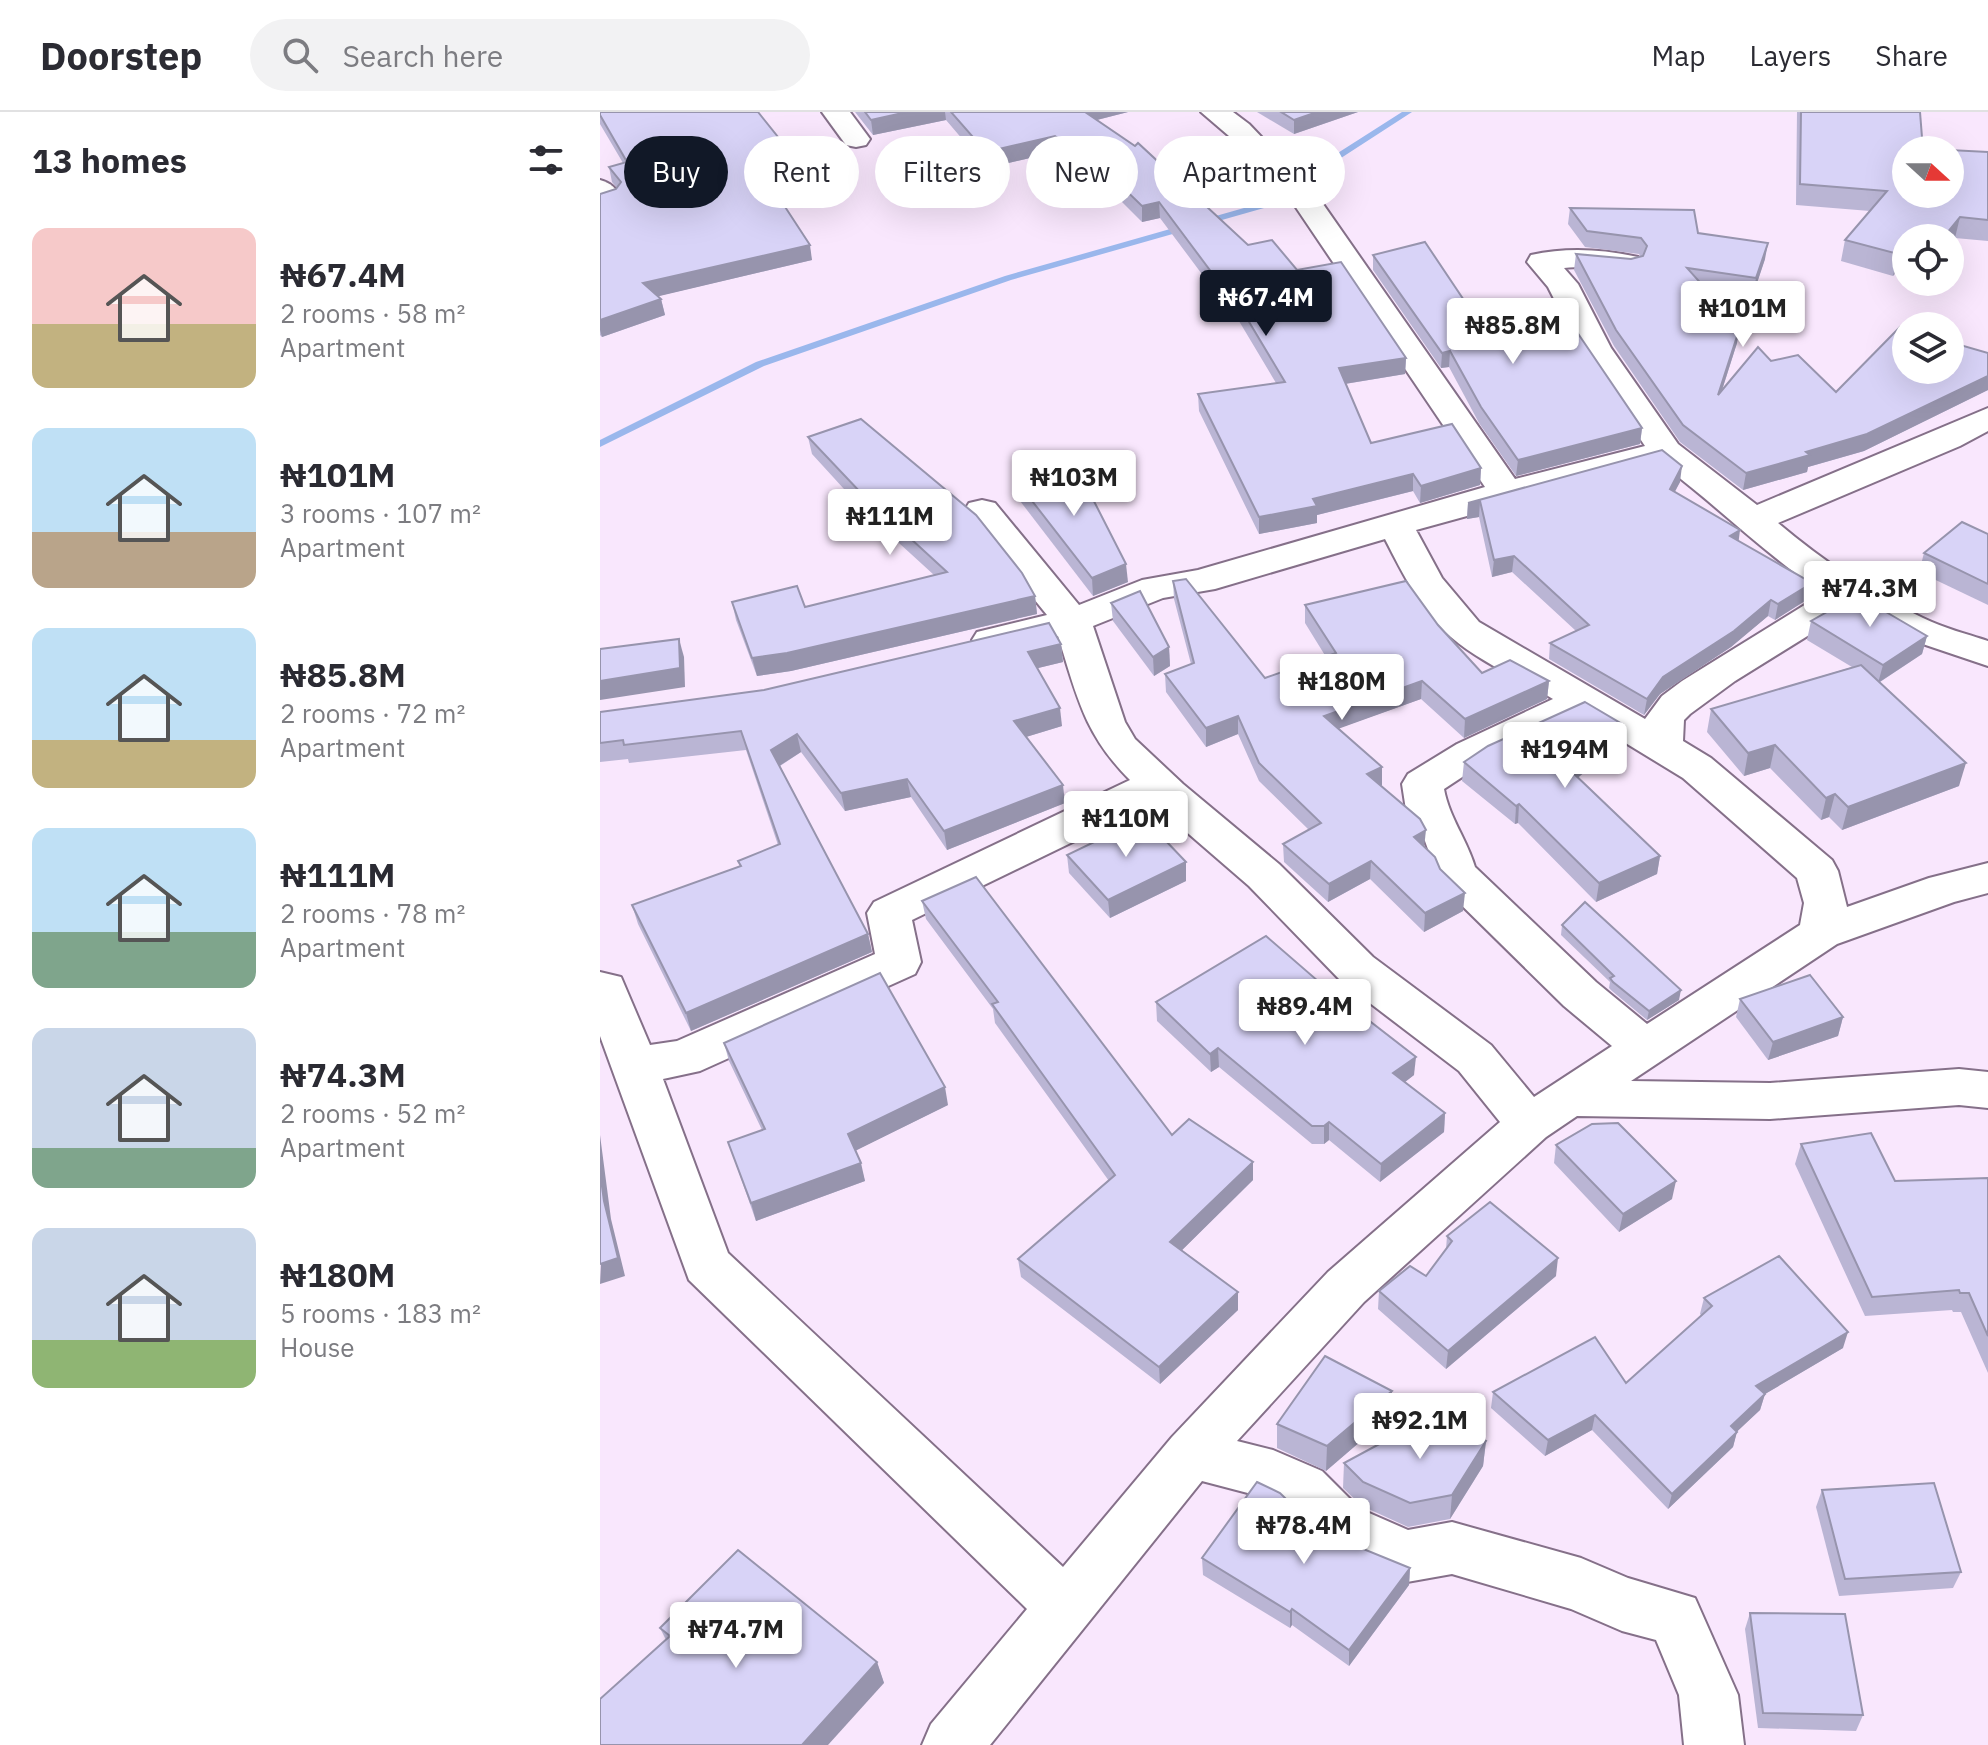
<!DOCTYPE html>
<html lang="en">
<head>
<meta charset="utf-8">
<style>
  body { margin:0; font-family:"IBM Plex Sans",sans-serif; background:#f2f2f3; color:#2b2b33; height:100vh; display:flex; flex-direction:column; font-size:30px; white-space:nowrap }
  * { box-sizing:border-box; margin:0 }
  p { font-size:26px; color:#7c7c81 }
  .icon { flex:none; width:44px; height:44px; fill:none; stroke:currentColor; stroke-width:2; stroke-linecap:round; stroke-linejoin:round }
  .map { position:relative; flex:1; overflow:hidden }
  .sheet { display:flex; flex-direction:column; background:#fff; width:600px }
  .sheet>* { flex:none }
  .hud { position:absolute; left:24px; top:24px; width:760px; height:72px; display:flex; gap:16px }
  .needle { width:52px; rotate:111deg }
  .controls { position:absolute; left:1292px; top:24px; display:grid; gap:16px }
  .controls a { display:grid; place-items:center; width:72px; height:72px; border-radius:50%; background:#fff; box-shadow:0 8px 32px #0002; font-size:40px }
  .price { position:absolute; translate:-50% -68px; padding:0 18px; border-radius:8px; background:#fff; color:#222; font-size:26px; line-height:52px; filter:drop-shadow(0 2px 4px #0008) }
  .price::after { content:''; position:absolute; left:50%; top:48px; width:24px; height:18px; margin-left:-12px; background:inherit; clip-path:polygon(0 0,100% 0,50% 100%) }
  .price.current { background:#111827; color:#fff }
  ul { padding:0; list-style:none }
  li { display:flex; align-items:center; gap:24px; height:200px; padding:0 32px }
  li span { display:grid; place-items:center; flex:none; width:224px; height:160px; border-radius:16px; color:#555 }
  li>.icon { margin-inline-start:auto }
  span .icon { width:96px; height:96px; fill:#fffc; stroke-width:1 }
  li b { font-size:34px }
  h2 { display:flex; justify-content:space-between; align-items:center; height:96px; padding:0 32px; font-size:34px }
  .chip { padding:0 28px; border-radius:36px; background:#fff; box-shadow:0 8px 32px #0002; font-size:28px; line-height:72px }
  .chip.current { background:#111827; color:#fff }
  header { display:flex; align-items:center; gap:48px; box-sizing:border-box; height:112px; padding:0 40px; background:#fff; border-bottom:2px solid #e1e1e2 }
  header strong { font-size:38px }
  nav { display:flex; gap:44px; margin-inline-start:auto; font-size:28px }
  .search { width:560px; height:72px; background:#f2f2f3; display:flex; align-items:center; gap:20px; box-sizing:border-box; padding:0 28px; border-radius:44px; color:#7c7c81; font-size:30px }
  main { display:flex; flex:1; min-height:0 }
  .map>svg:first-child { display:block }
</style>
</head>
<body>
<header>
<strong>Doorstep</strong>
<div class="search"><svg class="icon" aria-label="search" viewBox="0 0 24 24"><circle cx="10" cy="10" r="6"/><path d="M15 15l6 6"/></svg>Search here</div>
<nav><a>Map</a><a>Layers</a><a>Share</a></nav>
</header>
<main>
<section class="sheet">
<h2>13 homes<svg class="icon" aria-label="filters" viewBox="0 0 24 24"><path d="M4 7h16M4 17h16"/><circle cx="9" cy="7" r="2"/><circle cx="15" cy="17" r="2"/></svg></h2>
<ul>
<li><span style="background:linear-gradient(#f6c9c9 60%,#c2b280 0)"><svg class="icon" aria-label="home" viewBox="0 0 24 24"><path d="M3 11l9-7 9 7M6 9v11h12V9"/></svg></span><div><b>₦67.4M</b><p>2 rooms · 58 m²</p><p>Apartment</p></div></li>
<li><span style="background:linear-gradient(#bfe0f5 65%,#b9a48a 0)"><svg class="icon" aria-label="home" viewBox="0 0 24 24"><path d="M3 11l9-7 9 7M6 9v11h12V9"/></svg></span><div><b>₦101M</b><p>3 rooms · 107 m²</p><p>Apartment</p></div></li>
<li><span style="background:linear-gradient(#bfe0f5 70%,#c2b280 0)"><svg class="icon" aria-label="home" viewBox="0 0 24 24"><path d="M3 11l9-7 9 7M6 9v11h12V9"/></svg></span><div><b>₦85.8M</b><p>2 rooms · 72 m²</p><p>Apartment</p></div></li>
<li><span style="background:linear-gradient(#bfe0f5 65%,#7fa58c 0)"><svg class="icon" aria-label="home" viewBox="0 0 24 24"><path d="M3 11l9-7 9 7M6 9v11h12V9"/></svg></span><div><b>₦111M</b><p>2 rooms · 78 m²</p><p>Apartment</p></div></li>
<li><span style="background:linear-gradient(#c9d6e8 75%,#7fa58c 0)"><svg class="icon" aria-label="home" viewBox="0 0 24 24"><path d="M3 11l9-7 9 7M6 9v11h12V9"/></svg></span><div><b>₦74.3M</b><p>2 rooms · 52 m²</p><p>Apartment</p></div></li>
<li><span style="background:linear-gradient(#c9d6e8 70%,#8fb573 0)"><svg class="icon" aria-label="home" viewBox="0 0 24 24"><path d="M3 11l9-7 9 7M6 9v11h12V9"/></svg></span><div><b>₦180M</b><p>5 rooms · 183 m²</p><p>House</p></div></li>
</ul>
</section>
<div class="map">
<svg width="1388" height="1633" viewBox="0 0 1388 1633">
  <rect width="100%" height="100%" fill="#f9e7fd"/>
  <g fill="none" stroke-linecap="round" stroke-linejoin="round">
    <!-- stream -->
    <polygon fill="#9ab7ec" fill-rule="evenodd" points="802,0 812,0 664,96 411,168 164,254 0,335 0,328 156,250 405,164 658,92"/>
    <defs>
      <g id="street">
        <polygon points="222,0 250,0 270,27 266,33 256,35 246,33"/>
        <path d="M601 0H633L649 12 716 82 915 367 1045 334 979 236 948 175 927 150 931 143C967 135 1002 137 1038 145L1042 152 1038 159C1014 165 989 152 964 156L978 172 1011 236 1078 332 1157 393 1388 296V319L1360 334 1178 411C1222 448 1270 481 1323 506 1343 516 1367 522 1388 529V554L1299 524 1251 497 1135 569 1090 602 1084 608 1083 629 1111 646 1232 748 1238 759 1247 795 1329 766 1388 751V781L1354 790 1237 832 1031 969 1170 971 1359 957 1388 960V996L1359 993 1170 1007 977 1004 946 1025 764 1190 637 1329 673 1338 722 1359 760 1397 808 1418 852 1410 981 1446 1028 1466 1095 1486 1138 1583 1144 1633H1084L1079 1583 1056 1528 1022 1519 971 1497 852 1462 807 1470 720 1433 682 1395 663 1385 602 1369 390 1633H322L331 1612 427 1497 89 1168 0 924V860L21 865 50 933 77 929 275 842 267 801 274 790 530 668C484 622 477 584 458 524L391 540 377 536 372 528 377 520 447 503 369 407 364 399 369 391 382 388 395 391 479 493 542 468 598 458 885 375 695 94 629 24ZM1060 351C1116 392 1165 443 1224 481L1082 569 1062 584 1045 607 879 510 842 466 816 418ZM785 427C803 462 821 499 851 525 877 548 923 569 953 587L857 632 808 662 802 672 806 698 825 729 841 773 964 894 1012 934 934 985 891 933 773 845 679 752 583 672 535 627 525 610 493 514 563 486 615 477ZM983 605 1083 666 1197 766 1204 791 1200 813 1047 912 996 870 875 755C867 728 849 705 844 677L885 650ZM553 691 649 774 741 869 859 959 900 1010 728 1160 572 1325 463 1455 128 1141 63 967 100 959 315 862 321 850 312 808Z"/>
        <path d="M0 68C11 71 15 76 22 85L17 91 0 95Z"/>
      </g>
    </defs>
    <!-- street casing -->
    <use href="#street" stroke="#857089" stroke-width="4"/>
    <!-- street -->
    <use href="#street" fill="#fff" fill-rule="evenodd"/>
  </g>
  <!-- wall -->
  <g fill="#bab5d4">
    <polygon points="0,0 190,40 193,55 188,56 201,88 183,92 212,148 58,184 61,187 65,203 2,225 0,223 0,82 16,77 17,76 12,70 9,55 23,51 0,12"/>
    <polygon points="255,0 528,0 497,8 648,133 697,158 806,246 805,262 745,272 771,331 881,356 880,373 820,391 813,379 717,403 717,411 659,422 599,299 598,282 676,271 624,184 619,185 560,106 542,110 511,79 456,40 387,56 346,8 273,23"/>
    <polygon points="657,0 758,0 694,22"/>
    <polygon points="1197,0 1320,0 1323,38 1388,40 1388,129 1355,126 1306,126 1306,162 1297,159 1293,164 1241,149 1245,128 1270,99 1196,93"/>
    <polygon points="970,96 1098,121 1165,147 1153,183 1104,175 1137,231 1122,278 1171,249 1236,280 1388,241 1388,278 1264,339 1208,355 1207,360 1143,378 1080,330 1014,234 974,158 976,142 1031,147 1041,145 1039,142 985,135 968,112"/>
    <polygon points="773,143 896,236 1042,316 1040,332 916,364 879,311 849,255 841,256 773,158"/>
    <polygon points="208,325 435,484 437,502 191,559 157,564 136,508 132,490 205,495 334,463 265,400 212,342"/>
    <polygon points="415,367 528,470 493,484 417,385"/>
    <polygon points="1080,370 1074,380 1138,429 1212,471 1208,487 1175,508 1168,504 1131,535 1060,582 1044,603 949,547 950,531 976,519 912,460 892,465 879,405 867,407 868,391"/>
    <polygon points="1388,422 1388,493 1319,460 1324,441"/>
    <polygon points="573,469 665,566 726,545 705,511 705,493 838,513 882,561 949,569 947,587 864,626 821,587 739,616 782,673 780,674 840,757 863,799 824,820 770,767 728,790 684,750 683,732 709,718 659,669 638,622 606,635 566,580 565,562 591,552 574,487"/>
    <polygon points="511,491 569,535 570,554 554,564 513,509"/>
    <polygon points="1211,509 1327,524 1322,542 1280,570 1359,674 1242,718 1229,705 1221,708 1170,656 1144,664 1107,620 1111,597 1252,555 1207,528"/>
    <polygon points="461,532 463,550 438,556 462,614 426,625 465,691 347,738 311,685 245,699 201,640 180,654 268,822 272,840 91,919 38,812 32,793 140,754 138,749 178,733 146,638 29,651 28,647 0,650 0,600 164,578"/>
    <polygon points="1022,612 1019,631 978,665 1060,744 1057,762 996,790 918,711 915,712 862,669 864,650"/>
    <polygon points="467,743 586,750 586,769 510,806 469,761"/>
    <polygon points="322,789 572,1023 653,1050 653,1068 582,1138 638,1180 638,1198 560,1272 421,1165 418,1147 509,1069 395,911 393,897 326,807"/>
    <polygon points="962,813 1079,888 1047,908 1012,879 1009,876 1010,870 961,823"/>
    <polygon points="1140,887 1243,905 1238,924 1168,948 1136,905"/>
    <polygon points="556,890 814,963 805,970 845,1001 844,1020 780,1070 729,1028 724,1032 712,1032 619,955 611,960 557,909"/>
    <polygon points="124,931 348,993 256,1038 265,1069 156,1109 128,1030 162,1018 129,949"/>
    <polygon points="1201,1032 1295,1069 1388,1066 1388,1261 1361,1200 1353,1200 1352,1198 1265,1204 1195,1052"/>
    <polygon points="956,1033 1072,1087 1019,1120 954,1051"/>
    <polygon points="847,1124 956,1164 846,1257 778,1197 779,1179 826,1164 846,1137"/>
    <polygon points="1104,1186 1243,1236 1165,1282 1160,1298 1137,1319 1133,1335 1068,1397 992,1318 945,1344 891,1296 893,1280 1026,1271 1102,1204 1100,1202"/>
    <polygon points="790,1304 726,1359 677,1336 677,1312"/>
    <polygon points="886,1329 883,1354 850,1407 808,1415 762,1394 743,1376 744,1351"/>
    <polygon points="1222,1378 1361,1460 1353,1476 1239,1484 1216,1395"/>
    <polygon points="719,1419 810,1456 809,1473 749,1554 692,1513 690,1516 603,1463 602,1446"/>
    <polygon points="1150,1501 1263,1603 1256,1619 1158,1616 1145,1517"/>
    <polygon points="60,1516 277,1550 284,1571 66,1528"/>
  </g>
  <!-- shaded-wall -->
  <g fill="#9794ad">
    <polygon points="307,0 345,0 346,8 273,23 271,8"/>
    <polygon points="480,0 528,0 481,12"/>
    <polygon points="717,0 758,0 694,22 694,8"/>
    <polygon points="455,24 456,40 387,56 386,40"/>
    <polygon points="190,40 193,55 181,58 178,43"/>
    <polygon points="199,72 201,88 177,93 174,78"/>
    <polygon points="559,90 560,106 542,110 542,94"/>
    <polygon points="1360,105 1355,126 1350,133 1350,126 1343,126"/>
    <polygon points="1168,131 1165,147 1153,183 1156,166"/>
    <polygon points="210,133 212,148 47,187 43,171"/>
    <polygon points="1302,138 1297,159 1293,164 1298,142"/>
    <polygon points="624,168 624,184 619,185 618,169"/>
    <polygon points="61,187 65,203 2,225 0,218 0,208"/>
    <polygon points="1140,215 1137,231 1115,300 1118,283"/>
    <polygon points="850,239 849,255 841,256 842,241"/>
    <polygon points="806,246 805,262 738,273 739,256"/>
    <polygon points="1388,264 1388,278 1264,339 1208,355 1207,360 1143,378 1146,361 1206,340"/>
    <polygon points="1042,316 1040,332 916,364 918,348"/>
    <polygon points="1082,354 1080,370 1068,393 1070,377"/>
    <polygon points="881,356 880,373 820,391 821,374"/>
    <polygon points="813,362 813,379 717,403 717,411 659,422 659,405 713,387"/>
    <polygon points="880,389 879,405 867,407 868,391"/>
    <polygon points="1140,418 1138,434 1130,424"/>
    <polygon points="914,444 912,460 892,465 894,448"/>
    <polygon points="526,452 528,470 493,484 492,466"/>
    <polygon points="1212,471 1208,487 1175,508 1178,492"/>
    <polygon points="435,484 437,502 191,559 157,564 152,546"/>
    <polygon points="1171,488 1168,504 1131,535 1060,582 1044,603 1047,587 1063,565"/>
    <polygon points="1327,524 1322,542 1278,571 1283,553"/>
    <polygon points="79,527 84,545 85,575 0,588 0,569"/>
    <polygon points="461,532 463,550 430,558 428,540"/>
    <polygon points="569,535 570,554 554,564 553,545"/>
    <polygon points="822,569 821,587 724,622 724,604"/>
    <polygon points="949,569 947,587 864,626 865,607"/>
    <polygon points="460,596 462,614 416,628 414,609"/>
    <polygon points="638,604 638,622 606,635 606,616"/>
    <polygon points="1022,612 1019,631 967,675 969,657"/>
    <polygon points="197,622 201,640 176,656 171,638"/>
    <polygon points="1175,633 1170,656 1144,664 1148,641"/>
    <polygon points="1366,651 1359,674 1242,718 1248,695"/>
    <polygon points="782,655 782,673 766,680 767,662"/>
    <polygon points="307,667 311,685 245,699 241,681"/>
    <polygon points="463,673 465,691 347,738 344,719"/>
    <polygon points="1235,682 1229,705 1221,708 1226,686"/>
    <polygon points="919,692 918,711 915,712 916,694"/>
    <polygon points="826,718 824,736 814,725"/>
    <polygon points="1060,744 1057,762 996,790 999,771"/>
    <polygon points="771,749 770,767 728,790 729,772"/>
    <polygon points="586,750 586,769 510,806 508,788"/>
    <polygon points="865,781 863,799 824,820 825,801"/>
    <polygon points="268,822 272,840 91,919 86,901"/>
    <polygon points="1081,878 1079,888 1047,908 1049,899"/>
    <polygon points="1243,905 1238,924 1168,948 1173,930"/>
    <polygon points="618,936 619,955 611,960 610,942"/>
    <polygon points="816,945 814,963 792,980 793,961"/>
    <polygon points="345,975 348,993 253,1040 248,1022"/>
    <polygon points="845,1001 844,1020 780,1070 781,1052"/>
    <polygon points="729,1010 729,1028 724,1032 724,1014"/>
    <polygon points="0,1023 11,1107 25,1164 0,1172 4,1089 0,1060"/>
    <polygon points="653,1050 653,1068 572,1148 570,1130"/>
    <polygon points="261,1051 265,1069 156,1109 151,1091"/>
    <polygon points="1076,1069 1072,1087 1019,1120 1023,1102"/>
    <polygon points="958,1146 956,1164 846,1257 848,1239"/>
    <polygon points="638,1180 638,1198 560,1272 559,1255"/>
    <polygon points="1248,1220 1243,1236 1165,1282 1160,1298 1126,1330 1131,1314 1156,1274"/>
    <polygon points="792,1279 790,1304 726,1359 727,1334"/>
    <polygon points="995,1303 992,1318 945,1344 948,1328"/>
    <polygon points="1137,1320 1133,1335 1068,1397 1072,1382"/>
    <polygon points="886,1329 883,1354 850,1407 852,1383"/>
    <polygon points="810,1456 809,1473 749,1554 749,1538"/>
    <polygon points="692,1497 692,1513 690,1516 690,1500"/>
    <polygon points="277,1550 284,1571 228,1633 202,1633"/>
  </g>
  <!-- building -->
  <g fill="#d8d3f7" stroke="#9794ad" stroke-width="2">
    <polygon points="0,0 158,0 190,40 178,43 199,72 174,78 210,133 43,171 61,187 0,208 0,82 16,77 21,70 9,55 27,50 0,3"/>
    <polygon points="265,0 307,0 271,8"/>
    <polygon points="351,0 485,0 535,34 538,31 648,133 672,128 697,158 741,150 806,246 739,256 771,331 852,312 881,356 821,374 813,362 713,387 717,394 659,405 598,282 685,270 624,168 618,169 559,90 542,94 510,63 455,24 386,40"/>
    <polygon points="681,0 717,0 694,8"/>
    <polygon points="1201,0 1320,0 1323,38 1337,38 1306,38 1306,82 1350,82 1350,38 1388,40 1388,108 1360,105 1343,126 1306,126 1306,139 1302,138 1298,142 1245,128 1287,79 1200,72"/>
    <polygon points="970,96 1094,98 1098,121 1168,131 1156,166 1087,156 1140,215 1118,283 1158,235 1171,249 1198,243 1236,280 1300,215 1306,217 1306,258 1350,258 1350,230 1388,241 1388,264 1267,322 1206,340 1210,343 1146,361 1083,313 1016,218 976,142 1031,147 1043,144 1047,134 1041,126 987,119"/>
    <polygon points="825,130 896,236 977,220 1042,316 918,348 881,295 850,239 842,241 773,143"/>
    <polygon points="261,307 376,403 422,461 435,484 187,541 152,546 132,490 197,474 205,495 347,460 262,382 208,325"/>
    <polygon points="1062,338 1082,354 1070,377 1140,418 1130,424 1212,471 1178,492 1171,488 1134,519 1063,565 1047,587 950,531 989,513 914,444 894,448 880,389 868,391"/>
    <polygon points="476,354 526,452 492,466 415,367"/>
    <polygon points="1362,410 1388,422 1388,472 1324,441"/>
    <polygon points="586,467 665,566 736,541 705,493 806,469 838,513 882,561 910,548 949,569 865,607 822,569 724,604 782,655 767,662 820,707 826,718 814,725 835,745 840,757 865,781 825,801 771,749 729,772 683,732 721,711 659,651 638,604 606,616 565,562 594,551 573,469"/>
    <polygon points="540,479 569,535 553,545 511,491"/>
    <polygon points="1257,483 1327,524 1283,553 1211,509"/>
    <polygon points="449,511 461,532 428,540 460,596 414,609 463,673 344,719 307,667 241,681 197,622 171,638 268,822 86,901 32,793 141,754 138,749 180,732 141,619 24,633 23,628 0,631 0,600 164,578"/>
    <polygon points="79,527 80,556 0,569 0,537"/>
    <polygon points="1261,553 1366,651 1248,695 1235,682 1226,686 1175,633 1148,641 1111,597"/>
    <polygon points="985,590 1022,612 969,657 1060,744 999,771 919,692 916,694 864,650 888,634"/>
    <polygon points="544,706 586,750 508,788 467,743"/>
    <polygon points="376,765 572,1023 589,1007 653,1050 570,1130 638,1180 559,1255 418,1147 515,1063 392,892 398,890 322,789"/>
    <polygon points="985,790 1081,878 1049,899 1013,870 1010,866 1014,864 962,813"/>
    <polygon points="666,824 756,902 758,900 816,945 793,961 845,1001 781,1052 729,1010 724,1014 712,1014 618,936 610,942 556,890"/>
    <polygon points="280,861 345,975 248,1022 261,1051 151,1091 128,1030 165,1017 124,931"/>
    <polygon points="1210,863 1243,905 1173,930 1140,887"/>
    <polygon points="1018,1011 1076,1069 1023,1102 956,1033 992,1012"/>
    <polygon points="1271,1021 1295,1069 1388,1066 1388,1224 1369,1181 1360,1181 1359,1178 1272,1185 1201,1032"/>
    <polygon points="0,1060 4,1089 18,1146 0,1152"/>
    <polygon points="890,1090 958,1146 848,1239 779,1179 810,1154 826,1164 852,1129 847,1124"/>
    <polygon points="1179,1144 1248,1220 1156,1274 1165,1282 1131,1314 1137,1320 1072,1382 995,1303 948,1328 893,1280 995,1225 1026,1271 1112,1194 1104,1186"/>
    <polygon points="725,1244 792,1279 727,1334 677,1312"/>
    <polygon points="835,1302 886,1329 852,1383 810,1391 763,1370 744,1351"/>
    <polygon points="657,1370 680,1381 719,1419 810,1456 749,1538 692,1497 690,1500 602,1446"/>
    <polygon points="1334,1371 1361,1460 1245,1467 1222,1378"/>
    <polygon points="138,1438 277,1550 202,1633 0,1633 0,1587 70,1524 60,1516"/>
    <polygon points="1150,1501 1245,1502 1263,1603 1163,1601"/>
  </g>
</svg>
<div class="controls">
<a><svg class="needle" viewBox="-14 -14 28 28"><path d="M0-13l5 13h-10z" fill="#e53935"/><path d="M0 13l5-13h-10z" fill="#7c7c81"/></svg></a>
<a><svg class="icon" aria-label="locate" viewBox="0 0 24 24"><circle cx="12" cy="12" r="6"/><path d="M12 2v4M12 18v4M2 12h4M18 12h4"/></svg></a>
<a><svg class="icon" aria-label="layers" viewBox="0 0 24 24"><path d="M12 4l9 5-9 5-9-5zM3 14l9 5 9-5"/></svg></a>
</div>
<b class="price current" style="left:666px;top:226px">₦67.4M</b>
<b class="price" style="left:1143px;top:237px">₦101M</b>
<b class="price" style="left:913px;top:254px">₦85.8M</b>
<b class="price" style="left:474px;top:406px">₦103M</b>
<b class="price" style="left:290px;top:445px">₦111M</b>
<b class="price" style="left:1270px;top:517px">₦74.3M</b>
<b class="price" style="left:742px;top:610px">₦180M</b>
<b class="price" style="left:965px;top:678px">₦194M</b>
<b class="price" style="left:526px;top:747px">₦110M</b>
<b class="price" style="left:705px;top:935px">₦89.4M</b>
<b class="price" style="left:820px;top:1349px">₦92.1M</b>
<b class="price" style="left:704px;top:1454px">₦78.4M</b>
<b class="price" style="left:136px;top:1558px">₦74.7M</b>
<div class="hud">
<a class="chip current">Buy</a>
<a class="chip">Rent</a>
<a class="chip">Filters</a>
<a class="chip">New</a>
<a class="chip">Apartment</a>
</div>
</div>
</main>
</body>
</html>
